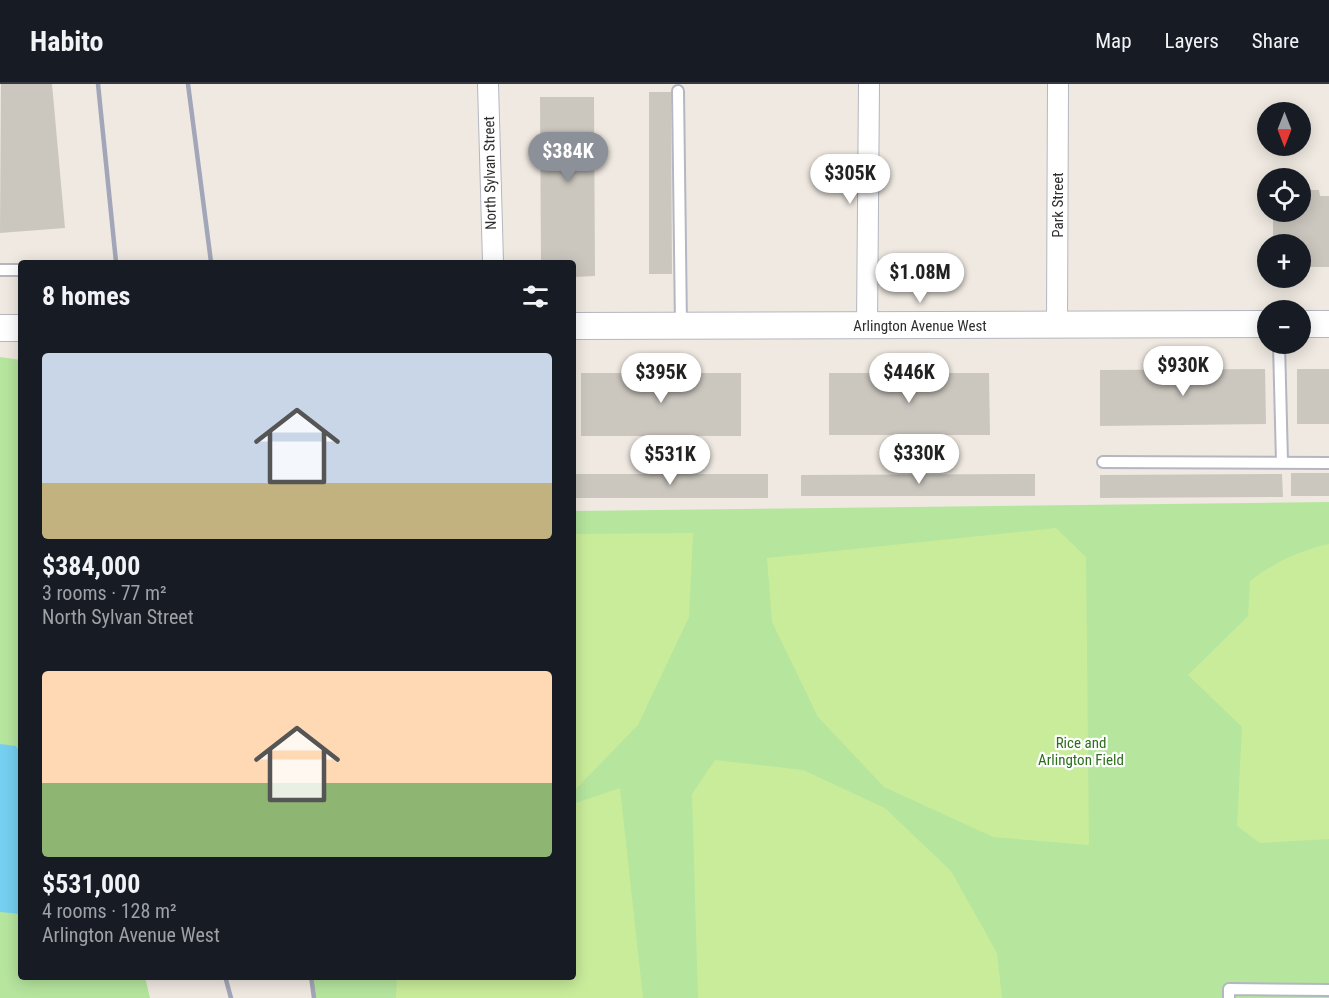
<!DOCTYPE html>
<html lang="en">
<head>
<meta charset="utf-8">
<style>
  body { margin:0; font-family:"Roboto Condensed",sans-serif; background:#242831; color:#f1f3f6; height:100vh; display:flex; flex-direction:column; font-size:22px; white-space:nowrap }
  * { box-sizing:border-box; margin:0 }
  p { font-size:20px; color:#9ea1a6 }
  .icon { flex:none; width:33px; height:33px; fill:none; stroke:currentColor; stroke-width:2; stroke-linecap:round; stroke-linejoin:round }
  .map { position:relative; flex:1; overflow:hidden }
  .details { position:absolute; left:18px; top:176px; width:558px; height:720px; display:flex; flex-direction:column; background:#171b24; border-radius:6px; box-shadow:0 3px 15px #0003 }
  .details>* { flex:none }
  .needle { width:39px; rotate:180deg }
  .tools { position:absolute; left:1257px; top:18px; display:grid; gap:12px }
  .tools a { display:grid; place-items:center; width:54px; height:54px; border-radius:50%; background:#171b24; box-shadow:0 3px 15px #0003; font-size:30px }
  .price { position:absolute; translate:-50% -51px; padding:0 14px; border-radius:21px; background:#fff; color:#222; font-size:20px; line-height:39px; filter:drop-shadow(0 2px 3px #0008) }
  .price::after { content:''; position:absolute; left:50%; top:36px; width:18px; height:14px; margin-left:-9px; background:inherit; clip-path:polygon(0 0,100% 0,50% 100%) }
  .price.selected { background:#8c9099; color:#fff }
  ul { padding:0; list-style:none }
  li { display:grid; align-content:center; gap:12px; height:318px; padding:0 24px }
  li span { display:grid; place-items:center; height:186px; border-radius:6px; color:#555 }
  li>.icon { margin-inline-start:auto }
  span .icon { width:108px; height:108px; fill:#fffc; stroke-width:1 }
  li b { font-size:26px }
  h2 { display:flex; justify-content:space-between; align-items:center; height:72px; padding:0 24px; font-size:26px }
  header { display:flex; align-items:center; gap:36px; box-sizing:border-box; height:84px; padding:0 30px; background:#171b24; border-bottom:2px solid #363941 }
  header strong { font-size:28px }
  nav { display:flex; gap:33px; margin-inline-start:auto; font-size:21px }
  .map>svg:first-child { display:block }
</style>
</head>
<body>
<header>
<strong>Habito</strong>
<nav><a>Map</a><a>Layers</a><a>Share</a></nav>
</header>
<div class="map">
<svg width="1329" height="914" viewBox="0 0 1329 914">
  <rect width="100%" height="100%" fill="#efe9e1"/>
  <!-- green -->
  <g fill="#b6e59e">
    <polygon points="0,273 21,276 21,892 145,893 150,914 0,914"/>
    <polygon points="1329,418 1329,914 314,914 311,893 573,892 573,427"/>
  </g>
  <!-- pitch -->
  <g fill="#c9ec9a">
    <polygon points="1056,444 1086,473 1089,761 993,753 884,703 818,633 772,538 767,474"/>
    <polygon points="693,449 689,533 638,641 573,708 573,450"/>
    <path d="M1329 460V755L1260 759 1237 742 1242 643 1188 591 1248 532 1250 497C1273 479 1300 466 1329 460Z"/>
    <polygon points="715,676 803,686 885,724 951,787 997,869 1002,914 698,914 692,710"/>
    <polygon points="620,704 643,914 396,914 397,893 573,892 573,720"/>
  </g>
  <!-- water -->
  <polygon fill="#75cff0" points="0,660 16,662 21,671 21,830 0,828"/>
  <!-- building -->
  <g fill="#cbc7bf">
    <polygon points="1,0 52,0 65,144 0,149"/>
    <polygon points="649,8 671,8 672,190 649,190"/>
    <polygon points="540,13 594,13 595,192 573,193 573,178 541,178"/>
    <polygon points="1300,106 1319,106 1320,112 1329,112 1329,183 1300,183 1300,160 1273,160 1273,128 1300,128"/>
    <polygon points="1265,285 1266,340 1100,342 1100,286"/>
    <rect x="1297" y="285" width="32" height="55"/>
    <rect x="581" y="289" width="160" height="63"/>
    <polygon points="829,289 989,289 990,351 829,351"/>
    <rect x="1291" y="389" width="38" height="23"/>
    <rect x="573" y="390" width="195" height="24"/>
    <polygon points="1035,390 1035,412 801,412 801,391"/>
    <polygon points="1282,390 1283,413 1100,414 1100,391"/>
  </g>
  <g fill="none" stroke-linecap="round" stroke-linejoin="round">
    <defs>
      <g id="service">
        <polyline points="678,7 681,242"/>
        <polyline points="0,186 21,186"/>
        <polyline points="1279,260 1282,378"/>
        <polyline points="1103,378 1329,379"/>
        <polyline points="1229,914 1229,905 1329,906"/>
      </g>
      <g id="minor">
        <polyline points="488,0 493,178"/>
        <polyline points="1057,241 1058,0"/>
        <polyline points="867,242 869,0"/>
      </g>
      <g id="tertiary">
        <polyline points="1300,240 1329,240"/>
        <polyline points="573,242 1268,240"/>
        <polyline points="0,244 21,244"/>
      </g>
    </defs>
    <!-- service casing -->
    <use href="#service" stroke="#b4b7c1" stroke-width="14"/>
    <!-- minor casing -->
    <use href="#minor" stroke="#b4b7c1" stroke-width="22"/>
    <!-- tertiary casing -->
    <use href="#tertiary" stroke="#b4b7c1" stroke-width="28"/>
    <!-- service -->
    <use href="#service" stroke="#fff" stroke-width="10"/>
    <!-- minor -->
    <use href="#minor" stroke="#fff" stroke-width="20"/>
    <!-- tertiary -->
    <use href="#tertiary" stroke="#fff" stroke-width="26"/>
    <!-- rail -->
    <g stroke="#a3a6b8" stroke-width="4.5">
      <polyline points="98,0 116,178"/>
      <polyline points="188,0 211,178"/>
      <polyline points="225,892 231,914"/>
      <polyline points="311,892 314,914"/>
    </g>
  </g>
  <g text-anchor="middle" stroke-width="4.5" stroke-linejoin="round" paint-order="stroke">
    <!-- street labels -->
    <g font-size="15" fill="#2e2e2e" stroke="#fff">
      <text transform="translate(490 89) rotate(-91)" y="5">North Sylvan Street</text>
      <text transform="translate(1058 121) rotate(-90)" y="5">Park Street</text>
      <text x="920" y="247">Arlington Avenue West</text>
    </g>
    <!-- park labels -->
    <g font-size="15" fill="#2c6e1b" stroke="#fff">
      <text x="1081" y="664">Rice and<tspan x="1081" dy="17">Arlington Field</tspan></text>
    </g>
  </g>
</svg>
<div class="tools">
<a><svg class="needle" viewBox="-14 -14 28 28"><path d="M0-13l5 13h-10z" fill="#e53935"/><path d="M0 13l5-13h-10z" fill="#9ea1a6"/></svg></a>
<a><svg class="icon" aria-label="locate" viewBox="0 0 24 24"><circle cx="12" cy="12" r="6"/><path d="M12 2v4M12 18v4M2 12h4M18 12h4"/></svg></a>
<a>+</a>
<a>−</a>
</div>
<b class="price selected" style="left:568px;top:99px">$384K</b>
<b class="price" style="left:850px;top:121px">$305K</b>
<b class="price" style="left:920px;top:220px">$1.08M</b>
<b class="price" style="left:1183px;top:313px">$930K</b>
<b class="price" style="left:661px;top:320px">$395K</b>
<b class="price" style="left:909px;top:320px">$446K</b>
<b class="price" style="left:919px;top:401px">$330K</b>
<b class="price" style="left:670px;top:402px">$531K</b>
<section class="details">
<h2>8 homes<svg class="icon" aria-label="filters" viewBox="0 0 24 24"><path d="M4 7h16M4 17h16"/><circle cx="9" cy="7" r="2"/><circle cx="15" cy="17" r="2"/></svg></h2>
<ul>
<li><span style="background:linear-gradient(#c9d6e8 70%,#c2b280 0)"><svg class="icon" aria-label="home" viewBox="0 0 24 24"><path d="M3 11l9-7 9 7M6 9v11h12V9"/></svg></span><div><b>$384,000</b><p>3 rooms · 77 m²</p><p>North Sylvan Street</p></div></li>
<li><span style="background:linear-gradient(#ffd9b3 60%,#8fb573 0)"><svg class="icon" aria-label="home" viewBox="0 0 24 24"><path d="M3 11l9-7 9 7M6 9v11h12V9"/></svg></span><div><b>$531,000</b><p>4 rooms · 128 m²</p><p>Arlington Avenue West</p></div></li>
</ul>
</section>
</div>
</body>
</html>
